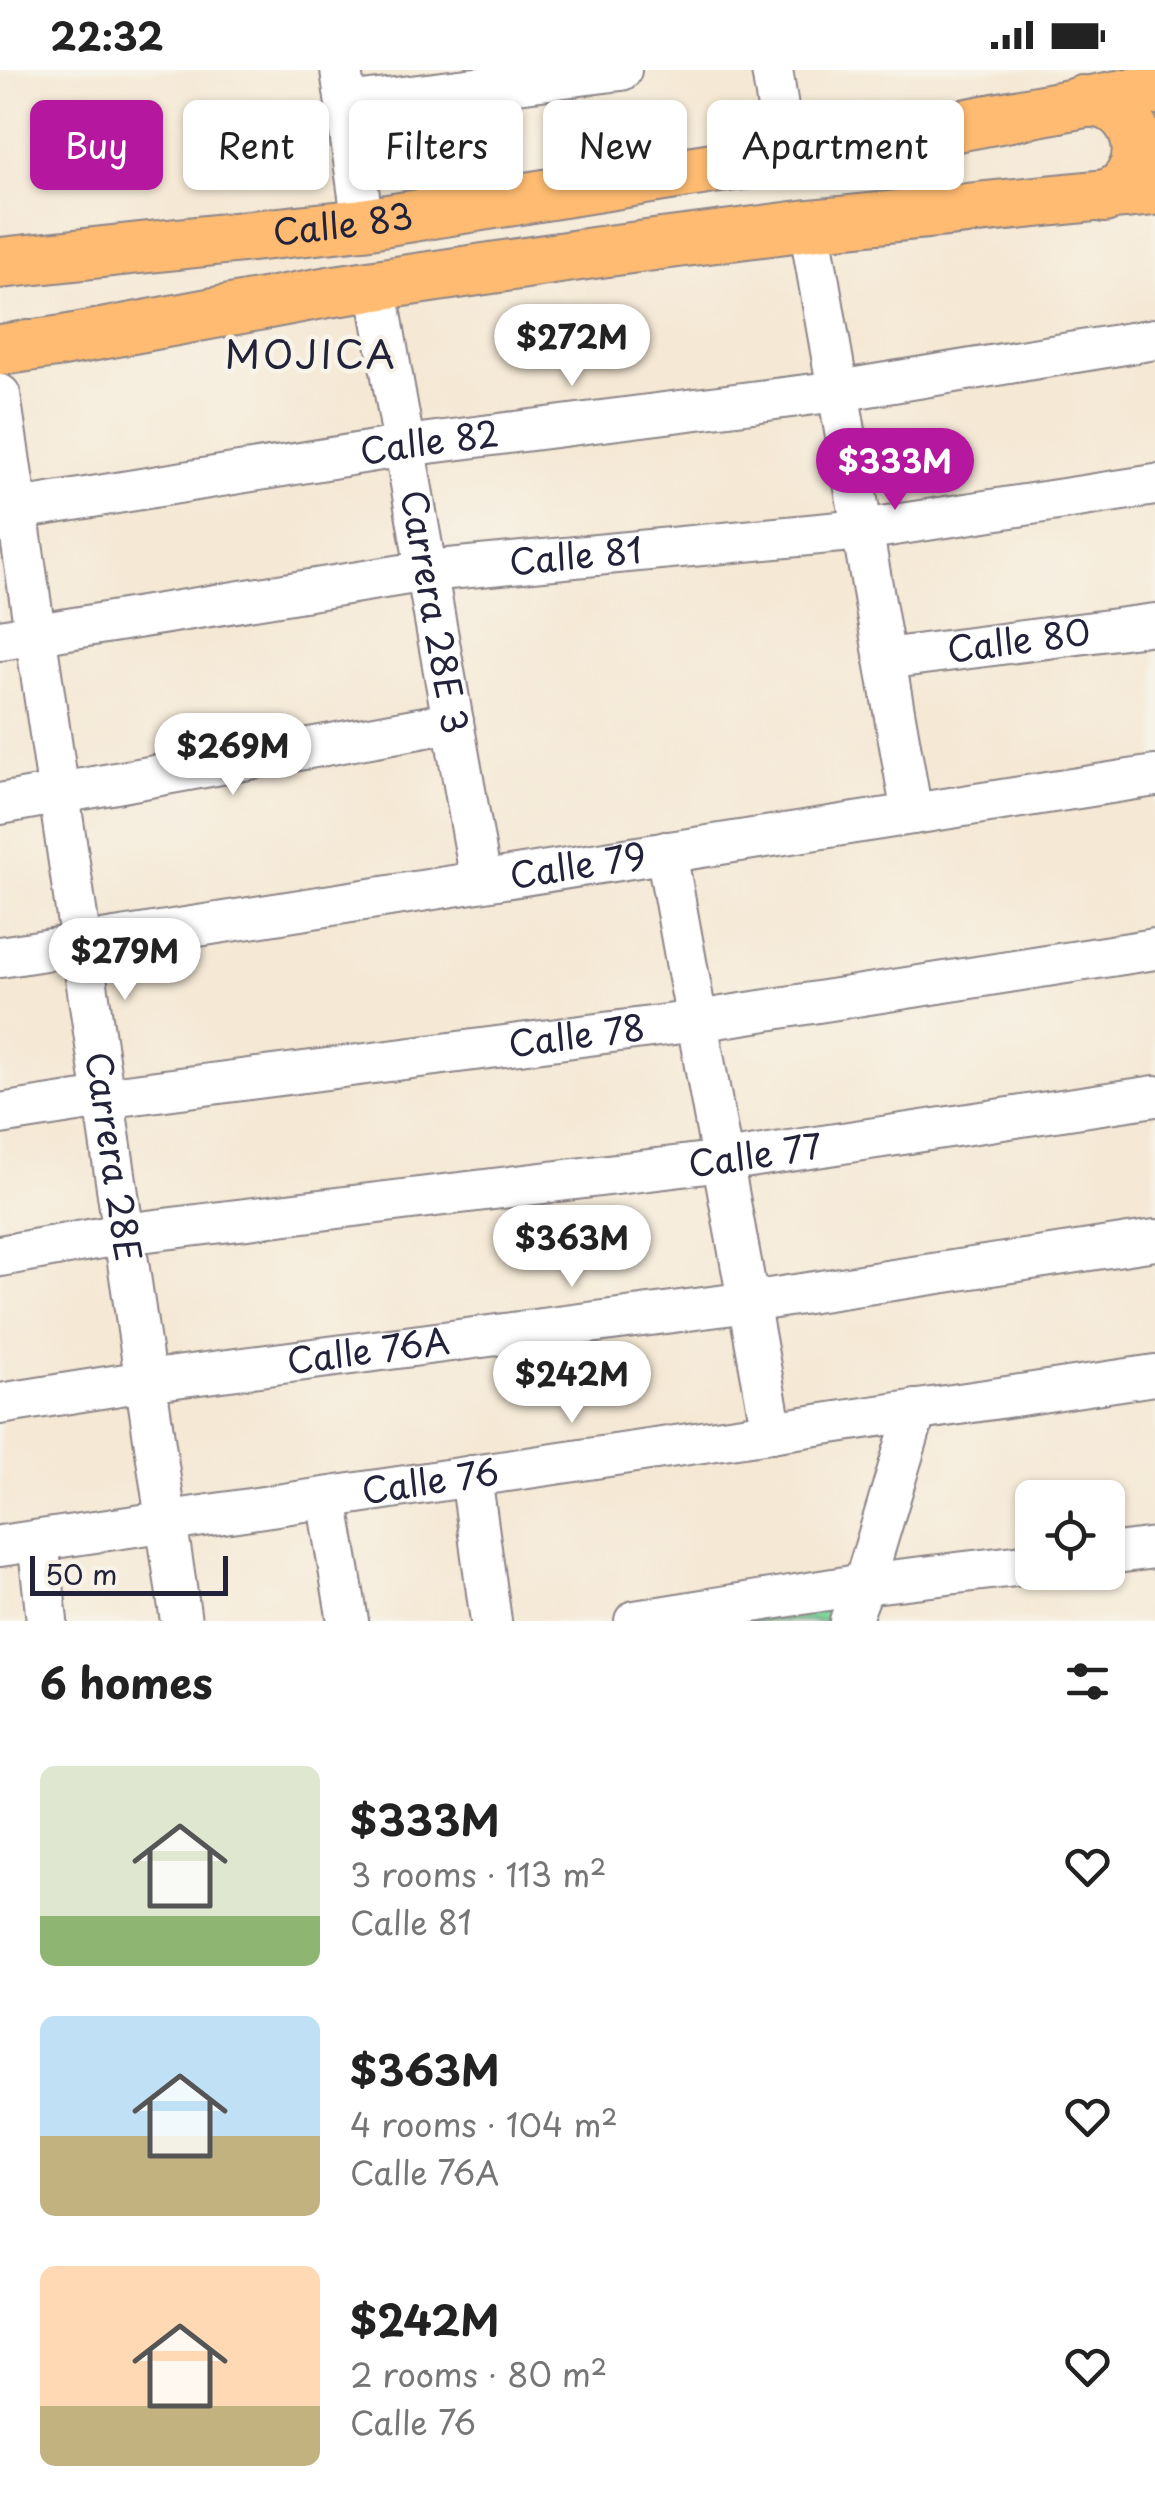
<!DOCTYPE html>
<html lang="en">
<head>
<meta charset="utf-8">
<style>
  body { margin:0; font-family:"Playpen Sans",sans-serif; background:#f2f2f2; color:#222; height:100vh; display:flex; flex-direction:column; font-size:38px; white-space:nowrap }
  * { box-sizing:border-box; margin:0 }
  p { font-size:32px; color:#767676 }
  .icon { flex:none; width:55px; height:55px; fill:none; stroke:currentColor; stroke-width:2; stroke-linecap:round; stroke-linejoin:round }
  .map { position:relative; height:1551px; overflow:hidden }
  .drawer { display:flex; flex-direction:column; background:#fff; flex:1 }
  .drawer>* { flex:none }
  .guide { position:absolute; left:30px; top:30px; width:1095px; height:90px; display:flex; gap:20px }
  .fabs { position:absolute; left:1015px; top:1410px; display:grid; gap:20px }
  .fabs a { display:grid; place-items:center; width:110px; height:110px; border-radius:15px; background:#fff; box-shadow:0 2px 8px #0004; font-size:50px }
  .scale { position:absolute; left:30px; bottom:25px; width:198px; box-sizing:border-box; padding-left:10px; border:5px solid #22223b; border-top:0; font-size:28px; line-height:35px; white-space:nowrap; color:#22223b; -webkit-text-stroke:8px #f7f3e8; paint-order:stroke }
  .price { position:absolute; translate:-50% -85px; padding:0 22px; border-radius:35px; background:#fff; color:#222; font-size:32px; line-height:65px; filter:drop-shadow(0 2px 5px #0008) }
  .price::after { content:''; position:absolute; left:50%; top:60px; width:30px; height:22px; margin-left:-15px; background:inherit; clip-path:polygon(0 0,100% 0,50% 100%) }
  .price.current { background:#b5179e; color:#fff }
  ul { padding:0; list-style:none }
  li { display:flex; align-items:center; gap:30px; height:250px; padding:0 40px }
  li span { display:grid; place-items:center; flex:none; width:280px; height:200px; border-radius:15px; color:#555 }
  li>.icon { margin-inline-start:auto }
  span .icon { width:120px; height:120px; fill:#fffc; stroke-width:1 }
  li b { font-size:42px }
  h2 { display:flex; justify-content:space-between; align-items:center; height:120px; padding:0 40px; font-size:42px }
  .pill { padding:0 35px; border-radius:15px; background:#fff; box-shadow:0 2px 8px #0004; font-size:35px; line-height:90px }
  .pill.current { background:#b5179e; color:#fff }
  .status { display:flex; justify-content:space-between; align-items:center; height:70px; padding:0 50px; background:#fff; direction:ltr }
  .status svg { height:28px; fill:currentColor }
  .map>svg:first-child { display:block }
</style>
</head>
<body>
<div class="status"><b>22:32</b><svg viewBox="0 0 49 12"><path d="M0 12V9h3v3zM5 12V6h3v6zM10 12V3h3v9zM15 12V0h3v12zM26 1h20v11H26zM47 4h2v5h-2z"/></svg></div>
<div class="map">
<svg width="1155" height="1551" viewBox="0 0 1155 1551">
  <rect width="100%" height="100%" fill="#f7f3e8"/>
  <filter id="ink" filterUnits="userSpaceOnUse"><feTurbulence type="fractalNoise" baseFrequency=".01" numOctaves="2"/><feDisplacementMap in="SourceGraphic" scale="20" xChannelSelector="R" yChannelSelector="G"/><feConvolveMatrix kernelMatrix="1 2 1 2 8 2 1 2 1" color-interpolation-filters="sRGB"/></filter>
  <filter id="wash" filterUnits="userSpaceOnUse"><feTurbulence type="fractalNoise" baseFrequency=".0048" numOctaves="4" result="noise"/><feDisplacementMap in="SourceGraphic" scale="40" xChannelSelector="R" yChannelSelector="G"/><feGaussianBlur stdDeviation="2.25" result="paint"/><feColorMatrix in="noise" values="0 0 0 0 0 0 0 0 0 0 0 0 0 0 0 0 0 1.4 0 .05"/><feComposite in="paint" operator="in"/></filter>
  <g filter="url(#wash)">
    <rect width="100%" height="100%" fill="#f5e8d4"/>
    <!-- green -->
    <polygon fill="#80d79b" stroke="#517c6b" stroke-width="2.5" points="840,1535 834,1551 739,1551"/>
  </g>
  <g filter="url(#ink)">
    <g fill="none" stroke-linecap="round" stroke-linejoin="round">
      <defs>
        <g id="minor">
          <polyline points="341,0 363,154"/>
          <polyline points="772,0 786,88"/>
          <polyline points="346,34 621,0"/>
          <polyline points="809,155 912,744"/>
          <path id="s1" d="M376 215 481 811"/>
          <path id="s2" d="M0 325 181 1551"/>
          <path id="s3" d="M0 442 405 376 838 321 1155 269"/>
          <path id="s4" d="M0 570 427 501 862 460 1155 415"/>
          <path id="s5" d="M885 589 1155 554"/>
          <polyline points="0,734 453,652"/>
          <polyline points="666,782 772,1362"/>
          <path id="s6" d="M0 887 1155 706"/>
          <path id="s7" d="M0 1044 103 1028 697 951 1155 879"/>
          <path id="s8" d="M0 1186 123 1164 723 1091 1155 1026"/>
          <path id="s9" d="M0 1334 145 1311 749 1232 1155 1170"/>
          <polyline points="471,1406 491,1551"/>
          <polyline points="327,1428 348,1551"/>
          <polyline points="38,1471 47,1551"/>
          <path id="s10" d="M0 1476 1155 1305"/>
          <polyline points="1108,1484 1155,1478"/>
          <polyline points="635,1551 864,1514 1032,1494"/>
          <polyline points="850,1551 864,1514 916,1340"/>
        </g>
        <g id="major">
          <path d="M1082 31C1090 32 1099 32 1106 34 1139 47 1148 89 1124 114 1119 120 1111 123 1104 127"/>
          <path id="s11" d="M0 193 363 154 713 98 786 88 1155 19"/>
          <polyline points="0,280 63,271 328,222 600,182 809,155 1155,120"/>
        </g>
      </defs>
      <!-- minor casing -->
      <use href="#minor" stroke="#8c8588" stroke-width="44"/>
      <!-- major casing -->
      <use href="#major" stroke="#8c8588" stroke-width="54"/>
      <!-- minor -->
      <use href="#minor" stroke="#fff" stroke-width="40"/>
      <!-- major -->
      <use href="#major" stroke="#febb71" stroke-width="50"/>
    </g>
  </g>
  <g text-anchor="middle" stroke-width="9" stroke-linejoin="round" paint-order="stroke">
    <!-- street labels -->
    <g font-size="35" fill="#22223b" stroke="#f7f3e8">
      <text dy="12" stroke="none"><textPath href="#s11" startOffset="345">Calle 83</textPath></text>
      <text dy="12" stroke="none"><textPath href="#s3" startOffset="435">Calle 82</textPath></text>
      <text dy="12" stroke="none"><textPath href="#s4" startOffset="582">Calle 81</textPath></text>
      <text dy="12" stroke="none"><textPath href="#s1" startOffset="332">Carrera 28E 3</textPath></text>
      <text dy="12" stroke="none"><textPath href="#s5" startOffset="135">Calle 80</textPath></text>
      <text dy="12" stroke="none"><textPath href="#s6" startOffset="585">Calle 79</textPath></text>
      <text dy="12" stroke="none"><textPath href="#s7" startOffset="582">Calle 78</textPath></text>
      <text dy="12" stroke="none"><textPath href="#s2" startOffset="770">Carrera 28E</textPath></text>
      <text dy="12" stroke="none"><textPath href="#s8" startOffset="762">Calle 77</textPath></text>
      <text dy="12" stroke="none"><textPath href="#s9" startOffset="372">Calle 76A</textPath></text>
      <text dy="12" stroke="none"><textPath href="#s10" startOffset="435">Calle 76</textPath></text>
    </g>
    <!-- neighbourhood labels -->
    <g font-size="38" letter-spacing="2.5" fill="#22223b" stroke="#f7f3e8">
      <text x="311" y="299">MOJICA</text>
    </g>
  </g>
</svg>
<div class="fabs">
<a><svg class="icon" aria-label="locate" viewBox="0 0 24 24"><circle cx="12" cy="12" r="6"/><path d="M12 2v4M12 18v4M2 12h4M18 12h4"/></svg></a>
</div>
<div class="scale">50 m</div>
<b class="price" style="left:572px;top:319px">$272M</b>
<b class="price current" style="left:895px;top:443px">$333M</b>
<b class="price" style="left:233px;top:728px">$269M</b>
<b class="price" style="left:125px;top:933px">$279M</b>
<b class="price" style="left:572px;top:1220px">$363M</b>
<b class="price" style="left:572px;top:1356px">$242M</b>
<div class="guide">
<a class="pill current">Buy</a>
<a class="pill">Rent</a>
<a class="pill">Filters</a>
<a class="pill">New</a>
<a class="pill">Apartment</a>
</div>
</div>
<section class="drawer">
<h2>6 homes<svg class="icon" aria-label="filters" viewBox="0 0 24 24"><path d="M4 7h16M4 17h16"/><circle cx="9" cy="7" r="2"/><circle cx="15" cy="17" r="2"/></svg></h2>
<ul>
<li><span style="background:linear-gradient(#dfe7d0 75%,#8fb573 0)"><svg class="icon" aria-label="home" viewBox="0 0 24 24"><path d="M3 11l9-7 9 7M6 9v11h12V9"/></svg></span><div><b>$333M</b><p>3 rooms · 113 m²</p><p>Calle 81</p></div><svg class="icon" aria-label="heart" viewBox="0 0 24 24"><path d="M12 20l-8-8c-3-5 5-10 8-4 3-6 11-1 8 4z"/></svg></li>
<li><span style="background:linear-gradient(#bfe0f5 60%,#c2b280 0)"><svg class="icon" aria-label="home" viewBox="0 0 24 24"><path d="M3 11l9-7 9 7M6 9v11h12V9"/></svg></span><div><b>$363M</b><p>4 rooms · 104 m²</p><p>Calle 76A</p></div><svg class="icon" aria-label="heart" viewBox="0 0 24 24"><path d="M12 20l-8-8c-3-5 5-10 8-4 3-6 11-1 8 4z"/></svg></li>
<li><span style="background:linear-gradient(#ffd9b3 70%,#c2b280 0)"><svg class="icon" aria-label="home" viewBox="0 0 24 24"><path d="M3 11l9-7 9 7M6 9v11h12V9"/></svg></span><div><b>$242M</b><p>2 rooms · 80 m²</p><p>Calle 76</p></div><svg class="icon" aria-label="heart" viewBox="0 0 24 24"><path d="M12 20l-8-8c-3-5 5-10 8-4 3-6 11-1 8 4z"/></svg></li>
</ul>
</section>
</body>
</html>
